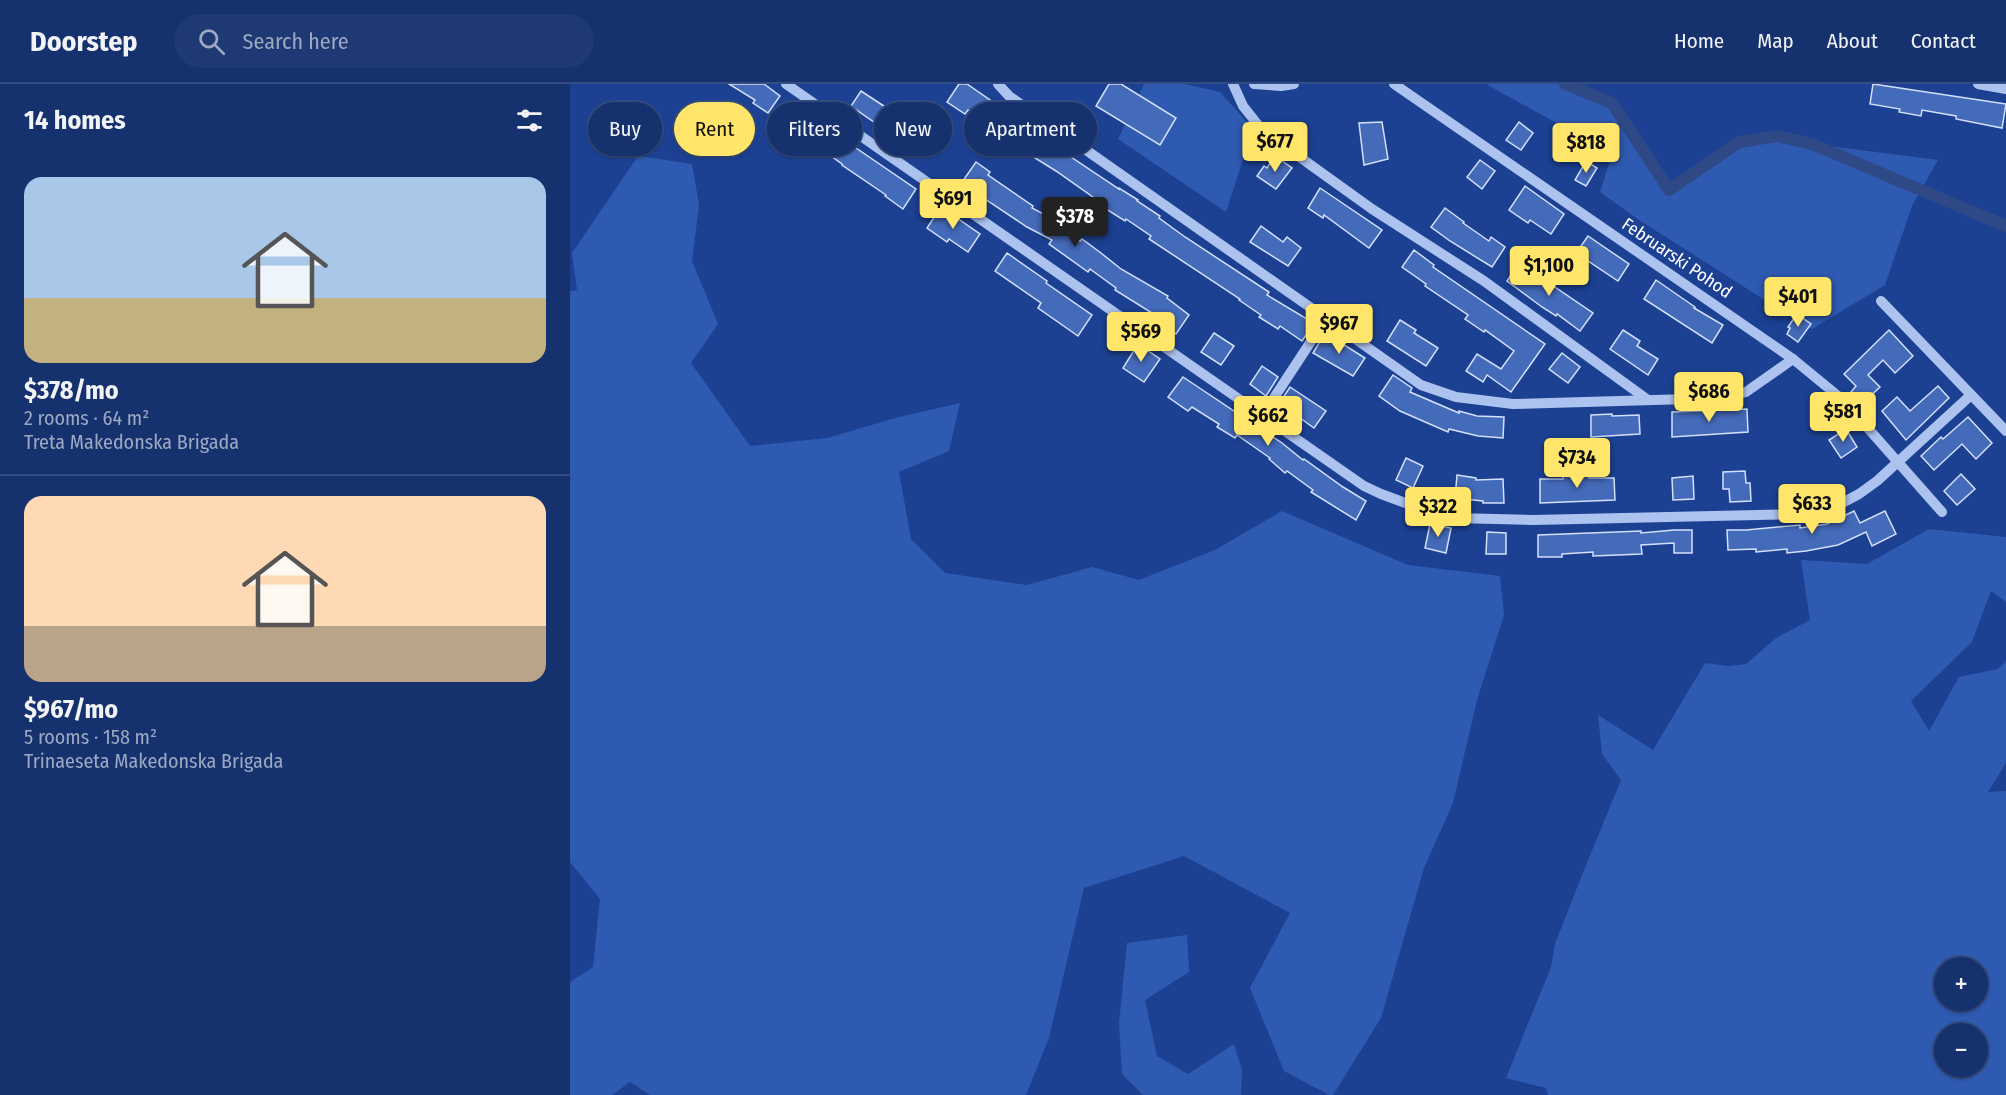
<!DOCTYPE html>
<html lang="en">
<head>
<meta charset="utf-8">
<style>
  body { margin:0; font-family:"Fira Sans Condensed",sans-serif; background:#1e3973; color:#f1f3f6; height:100vh; display:flex; flex-direction:column; font-size:22px; white-space:nowrap }
  * { box-sizing:border-box; margin:0 }
  p { font-size:20px; color:#9da9c2 }
  .icon { flex:none; width:33px; height:33px; fill:none; stroke:currentColor; stroke-width:2; stroke-linecap:round; stroke-linejoin:round }
  .map { position:relative; flex:1; overflow:hidden }
  .drawer { display:flex; flex-direction:column; background:#15316e; width:570px }
  .drawer>* { flex:none }
  .guide { position:absolute; left:18px; top:18px; width:570px; height:54px; display:flex; gap:12px }
  .buttons { position:absolute; left:1364px; top:873px; display:grid; gap:12px }
  .buttons a { display:grid; place-items:center; width:54px; height:54px; border-radius:50%; background:#15316e; box-shadow:0 2px 4px #0004,0 0 0 2px #344c81; font-size:30px }
  .price { position:absolute; translate:-50% -51px; padding:0 14px; border-radius:6px; background:#ffe66b; color:#111; font-size:20px; line-height:39px; filter:drop-shadow(0 2px 3px #0008) }
  .price::after { content:''; position:absolute; left:50%; top:36px; width:18px; height:14px; margin-left:-9px; background:inherit; clip-path:polygon(0 0,100% 0,50% 100%) }
  .price.on { background:#222; color:#fff }
  ul { padding:0; list-style:none }
  li { display:grid; align-content:center; gap:12px; height:318px; padding:0 24px }
  li+li { border-top:2px solid #344c81 }
  li span { display:grid; place-items:center; height:186px; border-radius:18px; color:#555 }
  li>.icon { margin-inline-start:auto }
  span .icon { width:108px; height:108px; fill:#fffc; stroke-width:1 }
  li b { font-size:26px }
  h2 { display:flex; justify-content:space-between; align-items:center; height:72px; padding:0 24px; font-size:26px }
  .chip { padding:0 21px; border-radius:27px; background:#15316e; box-shadow:0 2px 4px #0004,0 0 0 2px #344c81; font-size:21px; line-height:54px }
  .chip.on { background:#ffe66b; color:#111 }
  header { display:flex; align-items:center; gap:36px; box-sizing:border-box; height:84px; padding:0 30px; background:#15316e; border-bottom:2px solid #344c81 }
  header strong { font-size:28px }
  nav { display:flex; gap:33px; margin-inline-start:auto; font-size:21px }
  .search { width:420px; height:54px; background:#1e3973; display:flex; align-items:center; gap:15px; box-sizing:border-box; padding:0 21px; border-radius:33px; color:#9da9c2; font-size:22px }
  main { display:flex; flex:1; min-height:0 }
  .map>svg:first-child { display:block }
</style>
</head>
<body>
<header>
<strong>Doorstep</strong>
<div class="search"><svg class="icon" aria-label="search" viewBox="0 0 24 24"><circle cx="10" cy="10" r="6"/><path d="M15 15l6 6"/></svg>Search here</div>
<nav><a>Home</a><a>Map</a><a>About</a><a>Contact</a></nav>
</header>
<main>
<section class="drawer">
<h2>14 homes<svg class="icon" aria-label="filters" viewBox="0 0 24 24"><path d="M4 7h16M4 17h16"/><circle cx="9" cy="7" r="2"/><circle cx="15" cy="17" r="2"/></svg></h2>
<ul>
<li><span style="background:linear-gradient(#a9c7e8 65%,#c2b280 0)"><svg class="icon" aria-label="home" viewBox="0 0 24 24"><path d="M3 11l9-7 9 7M6 9v11h12V9"/></svg></span><div><b>$378/mo</b><p>2 rooms · 64 m²</p><p>Treta Makedonska Brigada</p></div></li>
<li><span style="background:linear-gradient(#ffd9b3 70%,#b9a48a 0)"><svg class="icon" aria-label="home" viewBox="0 0 24 24"><path d="M3 11l9-7 9 7M6 9v11h12V9"/></svg></span><div><b>$967/mo</b><p>5 rooms · 158 m²</p><p>Trinaeseta Makedonska Brigada</p></div></li>
</ul>
</section>
<div class="map">
<svg width="1436" height="1011" viewBox="0 0 1436 1011">
  <rect width="100%" height="100%" fill="#1c4193"/>
  <!-- green -->
  <g fill="#2f5ab1" fill-rule="evenodd">
    <polygon points="574,0 615,0 650,8 683,45 656,128 548,55"/>
    <polygon points="916,0 1000,0 1039,15 1099,105 1169,58 1207,52 1242,60 1368,76 1342,122 1315,201 1242,245 1220,232 1069,136 1030,108 1042,70"/>
    <polygon points="68,72 122,80 129,121 122,177 148,240 121,279 180,362 257,354 329,333 390,319 379,367 329,388 341,455 375,489 457,501 522,483 569,496 645,466 712,427 838,481 930,492 934,531 907,616 883,719 854,784 811,934 763,1011 759,1011 714,987 680,904 720,829 614,772 514,804 479,954 456,1011 80,1011 60,998 42,1011 0,1011 0,898 23,883 30,815 0,778 0,207 7,206 2,169"/>
    <path d="M1359 445 1436 453V518L1421 507 1402 558 1341 617 1359 647 1389 593 1428 585 1436 577V679L1418 708 1436 707V1011H978L976 1004 936 994 981 883 985 860 1012 791 1051 696 1032 670 1028 631 1083 666 1135 579 1159 582 1176 580 1206 554 1240 536 1231 476 1297 480ZM1374 884H1407V916H1374ZM1374 950H1407V982H1374Z"/>
    <polygon points="617,851 619,888 575,916 587,972 618,990 664,960 672,986 671,1011 573,1011 552,990 549,939 557,859"/>
  </g>
  <g fill="none" stroke-linecap="round" stroke-linejoin="round">
    <!-- canal -->
    <polyline stroke="#2e4986" stroke-width="12" points="995,0 1042,19 1099,106 1169,58 1207,52 1242,60 1436,142"/>
  </g>
  <!-- building -->
  <g fill="#446aba" stroke="#d3e0fa" stroke-width="1.5">
    <polygon points="159,0 194,0 210,12 198,29 183,19 185,16"/>
    <polygon points="389,0 397,0 475,54 474,55 549,105 549,104 568,116 567,117 590,132 589,134 615,153 699,208 697,211 742,238 743,241 732,257 710,242 708,245 689,233 691,231 669,216 670,215 579,155 581,152 556,135 555,137 536,125 537,123 486,87 423,48 426,44 398,26 395,30 377,18"/>
    <polygon points="539,0 551,0 606,34 590,61 526,22"/>
    <polygon points="1303,0 1436,20 1432,44 1386,35 1386,32 1352,26 1351,32 1329,28 1330,25 1300,20"/>
    <polygon points="291,7 352,47 341,64 281,22"/>
    <polygon points="239,32 346,105 333,125 315,112 316,111 272,81 272,80 251,65 252,63 229,49"/>
    <polygon points="812,38 818,75 794,81 789,39"/>
    <polygon points="949,38 963,49 951,66 936,56"/>
    <polygon points="705,72 722,84 706,105 687,92 694,82 697,84"/>
    <polygon points="910,76 925,87 912,105 897,93"/>
    <polygon points="1016,77 1027,84 1016,102 1005,96"/>
    <polygon points="406,78 420,88 418,91 463,122 462,124 485,136 484,138 510,157 512,155 531,169 551,185 598,212 597,214 619,231 606,250 588,237 590,234 545,206 546,204 520,185 518,188 479,160 482,156 457,143 406,109 405,111 390,101"/>
    <polygon points="955,102 994,130 981,150 960,136 958,139 939,126"/>
    <polygon points="750,104 812,146 799,164 754,131 753,134 738,124"/>
    <polygon points="371,123 410,150 398,168 379,155 377,158 357,144"/>
    <polygon points="875,124 894,138 893,139 919,157 921,153 935,163 922,183 880,157 861,143"/>
    <polygon points="691,142 713,158 717,153 731,164 718,182 680,158"/>
    <polygon points="1018,152 1059,180 1048,197 1006,169"/>
    <polygon points="844,166 864,181 863,183 975,260 941,308 917,291 913,298 896,287 907,270 931,285 944,267 915,246 914,248 895,235 898,231 855,202 856,200 832,183"/>
    <polygon points="437,169 477,197 476,199 522,231 508,252 468,224 471,219 425,187"/>
    <polygon points="949,179 980,197 979,199 1023,229 1010,247 987,230 986,232 972,223 937,197"/>
    <polygon points="1086,196 1125,223 1124,224 1153,241 1142,259 1074,215"/>
    <polygon points="1227,230 1241,240 1228,258 1217,250 1220,244 1218,243"/>
    <polygon points="830,236 846,246 844,249 868,264 856,282 817,257"/>
    <polygon points="1053,246 1070,257 1067,262 1088,275 1078,291 1040,265"/>
    <polygon points="1319,246 1343,272 1325,289 1313,276 1298,291 1310,303 1292,320 1281,308 1286,302 1274,290"/>
    <polygon points="644,249 664,262 651,281 631,268"/>
    <polygon points="755,249 795,274 783,292 743,269"/>
    <polygon points="568,260 590,275 574,298 553,284"/>
    <polygon points="992,269 1010,283 998,299 979,285"/>
    <polygon points="692,282 708,293 696,312 680,300"/>
    <polygon points="823,291 842,304 840,308 889,329 889,327 907,332 934,333 933,354 908,352 879,345 878,348 830,327 809,312"/>
    <polygon points="613,293 712,359 733,376 734,375 773,403 796,417 786,436 741,408 743,406 717,387 715,389 699,375 700,374 667,351 665,354 647,343 649,340 622,323 618,327 598,313"/>
    <polygon points="1368,302 1379,314 1336,356 1312,327 1327,313 1340,327"/>
    <polygon points="720,303 756,327 744,344 723,329 720,333 707,323"/>
    <polygon points="1177,325 1178,348 1102,353 1102,328"/>
    <polygon points="1042,330 1042,332 1069,331 1070,350 1021,353 1021,331"/>
    <polygon points="1398,333 1422,359 1406,375 1392,360 1364,386 1351,372 1371,353 1373,355"/>
    <polygon points="1276,345 1287,363 1271,374 1259,356"/>
    <polygon points="836,374 853,382 843,404 826,396"/>
    <polygon points="1175,387 1176,399 1180,399 1181,417 1160,418 1159,405 1153,405 1153,388"/>
    <polygon points="1019,390 1019,394 1044,394 1045,416 970,419 970,395 993,395 993,392"/>
    <polygon points="1391,390 1405,405 1387,421 1374,407"/>
    <polygon points="887,391 906,394 906,396 933,395 934,419 913,419 913,417 885,414"/>
    <polygon points="1123,392 1124,415 1103,416 1102,394"/>
    <polygon points="1284,427 1290,439 1315,427 1326,450 1302,462 1296,448 1268,461 1236,467 1217,469 1217,465 1186,468 1186,465 1158,466 1157,446 1176,446 1230,441 1230,444 1257,440"/>
    <polygon points="860,440 881,444 876,469 855,464"/>
    <polygon points="1104,446 1122,446 1122,469 1104,469 1104,459 1071,461 1072,470 1023,472 1023,468 992,470 992,473 968,473 968,451 1071,447 1071,449"/>
    <polygon points="917,448 936,449 936,470 916,470"/>
  </g>
  <g fill="none" stroke-linecap="round" stroke-linejoin="round">
    <!-- minor -->
    <g stroke="#adc3ef" stroke-width="10">
      <polyline points="216,0 794,402 811,410 857,427 884,434 963,436 1231,430 1272,419 1289,410 1307,397 1401,311"/>
      <polyline points="428,0 439,12 851,301 886,313 943,320 1154,314 1176,308 1223,275"/>
      <polyline points="663,0 673,22 692,46 802,125 914,197 1078,316"/>
      <polyline points="684,0 711,2 724,0"/>
      <polyline points="824,0 1223,275 1273,316 1372,428"/>
      <polyline points="1408,0 1436,5"/>
      <polyline points="1311,217 1436,347"/>
      <polyline points="692,332 757,233"/>
    </g>
  </g>
  <g text-anchor="middle" stroke-width="4.5" stroke-linejoin="round" paint-order="stroke">
    <!-- street labels -->
    <g font-size="18" fill="#fff" stroke="#1c4193">
      <text transform="translate(1107 174) rotate(34)" y="6">Februarski Pohod</text>
    </g>
  </g>
</svg>
<div class="buttons">
<a>+</a>
<a>−</a>
</div>
<b class="price" style="left:705px;top:89px">$677</b>
<b class="price" style="left:1016px;top:90px">$818</b>
<b class="price" style="left:383px;top:146px">$691</b>
<b class="price on" style="left:505px;top:164px">$378</b>
<b class="price" style="left:979px;top:213px">$1,100</b>
<b class="price" style="left:1228px;top:244px">$401</b>
<b class="price" style="left:769px;top:271px">$967</b>
<b class="price" style="left:571px;top:279px">$569</b>
<b class="price" style="left:1139px;top:339px">$686</b>
<b class="price" style="left:1273px;top:359px">$581</b>
<b class="price" style="left:698px;top:363px">$662</b>
<b class="price" style="left:1007px;top:405px">$734</b>
<b class="price" style="left:1242px;top:451px">$633</b>
<b class="price" style="left:868px;top:454px">$322</b>
<div class="guide">
<a class="chip">Buy</a>
<a class="chip on">Rent</a>
<a class="chip">Filters</a>
<a class="chip">New</a>
<a class="chip">Apartment</a>
</div>
</div>
</main>
</body>
</html>
